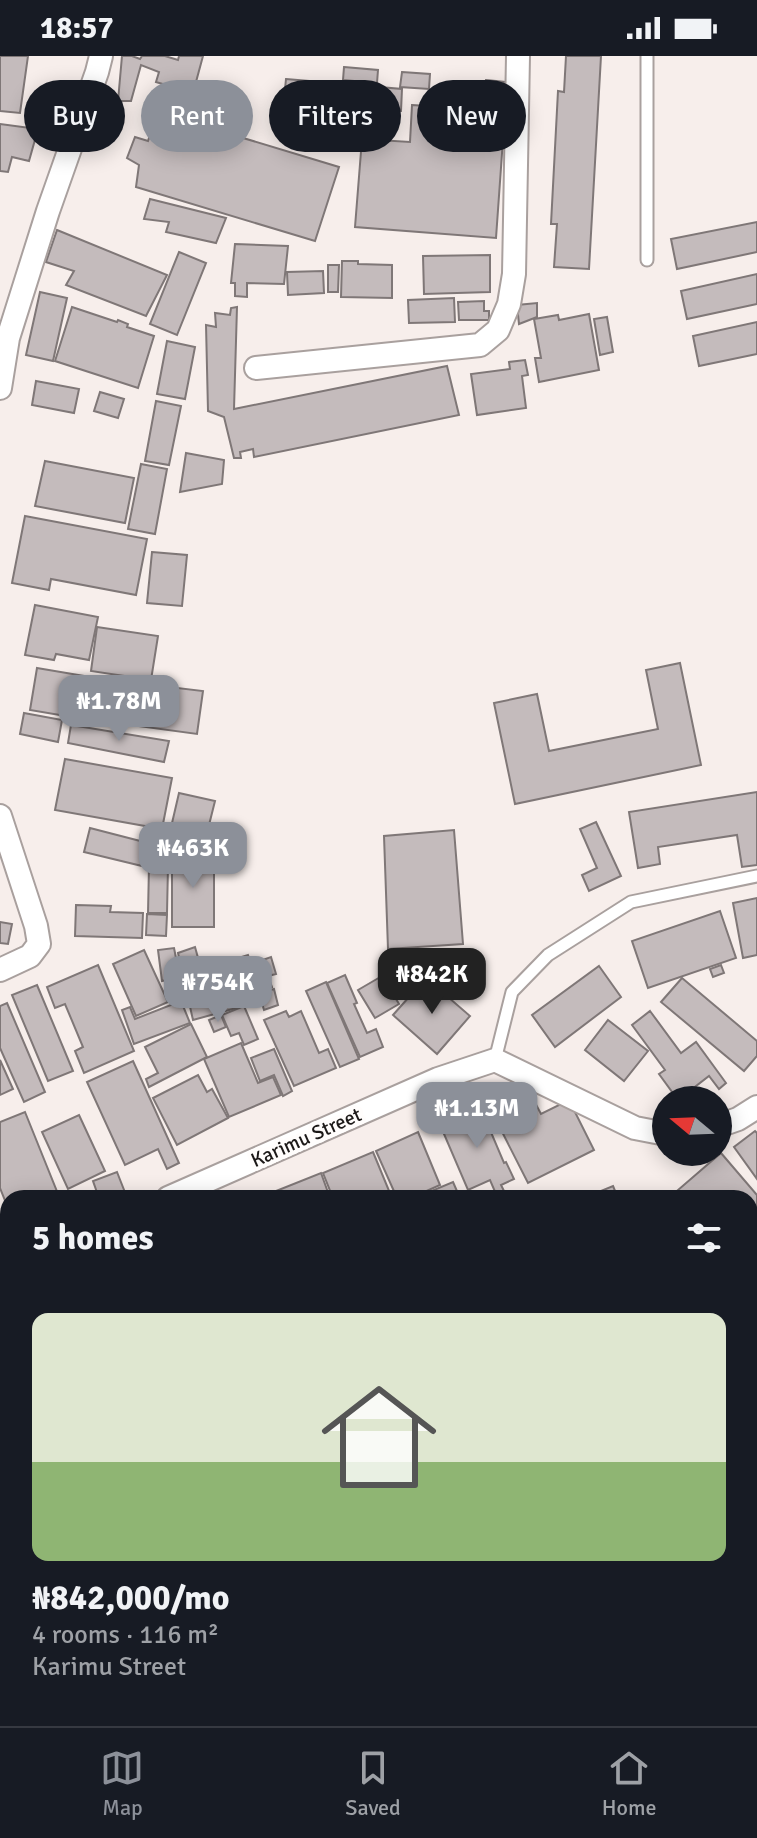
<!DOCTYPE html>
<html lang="en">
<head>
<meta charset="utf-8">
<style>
  body { margin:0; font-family:Signika,sans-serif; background:#20242c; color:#f1f3f6; height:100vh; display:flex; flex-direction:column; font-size:30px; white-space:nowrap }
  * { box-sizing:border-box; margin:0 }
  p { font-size:26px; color:#9ea1a6 }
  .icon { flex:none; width:44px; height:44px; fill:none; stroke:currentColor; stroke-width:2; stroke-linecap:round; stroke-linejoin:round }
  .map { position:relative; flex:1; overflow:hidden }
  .details { position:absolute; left:0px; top:1134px; width:758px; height:536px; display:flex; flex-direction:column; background:#171b24; border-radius:24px 24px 0 0; box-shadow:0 4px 20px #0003 }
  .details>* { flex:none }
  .guide { position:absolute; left:24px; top:24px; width:710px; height:72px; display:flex; gap:16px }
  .needle { width:52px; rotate:289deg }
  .tools { position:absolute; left:652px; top:1030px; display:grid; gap:16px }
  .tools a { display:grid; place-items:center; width:80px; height:80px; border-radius:50%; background:#171b24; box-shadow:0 4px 20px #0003; font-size:40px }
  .price { position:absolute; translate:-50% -68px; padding:0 18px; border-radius:16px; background:#8c9099; color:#fff; font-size:26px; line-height:52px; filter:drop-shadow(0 2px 4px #0008) }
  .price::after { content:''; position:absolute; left:50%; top:48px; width:24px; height:18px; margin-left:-12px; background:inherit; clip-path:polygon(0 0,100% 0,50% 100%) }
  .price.current { background:#222; color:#fff }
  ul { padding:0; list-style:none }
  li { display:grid; align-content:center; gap:16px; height:424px; padding:0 32px }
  li span { display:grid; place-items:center; height:248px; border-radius:16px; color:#555 }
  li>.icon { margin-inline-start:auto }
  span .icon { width:144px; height:144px; fill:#fffc; stroke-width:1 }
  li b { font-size:34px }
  h2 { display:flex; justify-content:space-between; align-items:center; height:96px; padding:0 32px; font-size:34px }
  .chip { padding:0 28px; border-radius:36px; background:#171b24; box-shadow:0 4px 20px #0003; font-size:28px; line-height:72px }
  .chip.current { background:#8c9099; color:#fff }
  .status { display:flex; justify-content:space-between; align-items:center; height:56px; padding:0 40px; background:#171b24; direction:ltr }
  .status svg { height:22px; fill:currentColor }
  .dock { display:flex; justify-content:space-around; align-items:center; height:112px; border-top:2px solid #363941; background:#171b24; font-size:22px; color:#9ea1a6 }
  .dock a { display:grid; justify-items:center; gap:4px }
  .dock .current { color:#8c9099 }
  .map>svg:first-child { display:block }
</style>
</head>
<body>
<div class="status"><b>18:57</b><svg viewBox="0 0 49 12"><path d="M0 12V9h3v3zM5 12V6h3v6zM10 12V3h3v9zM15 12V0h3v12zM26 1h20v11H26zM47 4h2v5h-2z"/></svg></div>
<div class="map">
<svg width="757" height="1670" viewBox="0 0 757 1670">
  <rect width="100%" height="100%" fill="#f7eeeb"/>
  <!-- building -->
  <g fill="#c4bbbc" stroke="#7f7777" stroke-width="2">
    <polygon points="0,0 28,0 20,57 0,55"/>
    <polygon points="122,0 132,0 140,3 142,0 165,0 178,4 179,0 203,0 193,37 156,26 159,16 141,9 131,45 118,45"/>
    <polygon points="566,0 601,0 589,213 554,211 557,168 551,168 558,35 564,36"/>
    <polygon points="344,11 378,14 377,27 343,24"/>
    <polygon points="402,16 430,18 429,33 400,31"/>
    <polygon points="286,23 402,33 401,55 391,54 390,65 387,64 385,82 281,73"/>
    <polygon points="486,24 505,26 503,50 484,48"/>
    <polygon points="412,49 505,55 496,182 355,171 362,83 410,86"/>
    <polygon points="157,56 339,111 315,185 136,131 139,109 127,102 135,81 148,85"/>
    <polygon points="0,68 38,73 29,105 12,101 8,116 0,115"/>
    <polygon points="150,143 226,162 216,187 166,176 169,166 144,163"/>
    <polygon points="757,166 757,196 677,213 671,183"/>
    <polygon points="57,174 167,219 146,260 66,229 74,215 46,206"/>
    <polygon points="235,188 288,190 284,228 247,227 247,241 235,240 235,227 231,227"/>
    <polygon points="179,196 206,207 177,279 150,268"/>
    <polygon points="490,199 490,236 424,238 423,200"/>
    <polygon points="342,205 358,205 358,208 392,209 392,242 341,241"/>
    <polygon points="328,209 339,209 338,236 328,236"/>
    <polygon points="323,215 324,237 288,239 287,216"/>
    <polygon points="757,218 757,248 687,263 681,235"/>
    <polygon points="40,236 67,242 53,305 26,299"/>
    <polygon points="454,242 455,266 409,267 408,244"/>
    <polygon points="484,245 484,255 489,255 489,264 459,264 458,246"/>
    <polygon points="537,247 537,261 519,268 517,249"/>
    <polygon points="72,251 117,266 118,264 128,268 127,271 154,280 138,332 55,305"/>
    <polygon points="237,251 234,353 447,310 459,359 254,401 253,393 240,396 241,402 234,402 224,361 208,355 206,269 216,271 215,257 230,259 231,252"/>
    <polygon points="589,258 599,314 539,326 535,302 541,302 534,263 558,259 559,264"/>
    <polygon points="607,261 613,296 600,299 594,263"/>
    <polygon points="757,266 757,298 699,310 693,280"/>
    <polygon points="167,285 195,291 185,343 157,338"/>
    <polygon points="525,304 528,319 522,320 526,352 477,359 471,318 510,313 509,306"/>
    <polygon points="36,325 79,333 74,357 32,349"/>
    <polygon points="100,336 124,343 118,362 94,355"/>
    <polygon points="156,345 181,350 169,409 145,405"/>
    <polygon points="186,397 224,404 222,428 180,436"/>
    <polygon points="45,405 134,422 125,467 35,450"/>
    <polygon points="141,408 167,413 155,478 128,473"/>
    <polygon points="25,460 147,483 136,539 51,523 49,534 12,527"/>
    <polygon points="152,496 187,499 182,550 147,547"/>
    <polygon points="35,549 98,561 89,604 56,598 54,604 25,599"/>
    <polygon points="97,571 158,580 151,624 91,615"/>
    <polygon points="680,607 701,709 515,748 494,647 537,638 549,695 658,673 646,614"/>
    <polygon points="37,612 132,628 125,670 30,654"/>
    <polygon points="144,628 203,635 197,678 138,670"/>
    <polygon points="24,657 62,664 58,686 20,678"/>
    <polygon points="71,669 169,685 164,706 68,687"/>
    <polygon points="65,703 172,722 162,773 55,754"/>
    <polygon points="757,736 757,809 742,811 737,779 658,791 660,808 638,812 629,756"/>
    <polygon points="179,737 215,745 204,789 169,780"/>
    <polygon points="596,766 621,820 589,835 582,819 597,812 580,773"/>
    <polygon points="90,772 148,787 142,810 84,796"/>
    <polygon points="454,774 463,888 388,893 384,780"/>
    <rect x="172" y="796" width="42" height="75"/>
    <polygon points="149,810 168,810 167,857 148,857"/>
    <polygon points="757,842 757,899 743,902 733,847"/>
    <polygon points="76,849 111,850 110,856 143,857 142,882 75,880"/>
    <polygon points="720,855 736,902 648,932 632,885"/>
    <polygon points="147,858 167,859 166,880 146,879"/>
    <polygon points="0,866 12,868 8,888 0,887"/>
    <polygon points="195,891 200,909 226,902 240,951 193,964 178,897"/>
    <polygon points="174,892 181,927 173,929 172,923 162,925 158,894"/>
    <polygon points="144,894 168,946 136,960 113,908"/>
    <polygon points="248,899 251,908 271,901 276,918 268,920 272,931 240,941 229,905"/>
    <polygon points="98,909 134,995 84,1017 75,995 83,991 65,948 55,952 47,931"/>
    <polygon points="721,909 724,917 713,921 710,913"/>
    <polygon points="599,910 621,941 555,991 532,959"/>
    <polygon points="345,919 357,947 354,948 367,977 376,973 383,991 360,1001 327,927"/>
    <polygon points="382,920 399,948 375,962 358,934"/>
    <polygon points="426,922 470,960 437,998 393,959"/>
    <polygon points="682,922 757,985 757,1000 744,1015 661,946"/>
    <polygon points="326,926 359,1003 340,1011 306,935"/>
    <polygon points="37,929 73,1015 48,1025 12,939"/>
    <polygon points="274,933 278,949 264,954 259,937"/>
    <polygon points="181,945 190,967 134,988 122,954 130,951 135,963"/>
    <polygon points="7,947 45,1036 24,1046 0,992 0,950"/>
    <polygon points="244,950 258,983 244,989 239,977 231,980 222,959"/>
    <polygon points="286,955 289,961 301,955 319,997 328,993 336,1012 294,1030 264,964"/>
    <polygon points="650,955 681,997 696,986 726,1027 719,1033 709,1020 678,1044 659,1018 665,1014 632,969"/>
    <polygon points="221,959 226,971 214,976 209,964"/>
    <polygon points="608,964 648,995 624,1025 585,994"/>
    <polygon points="191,968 207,1001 149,1031 146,1023 158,1017 145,991"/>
    <polygon points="241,987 258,1027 273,1021 281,1039 229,1061 204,1003"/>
    <polygon points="274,993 292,1035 283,1040 274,1019 260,1025 251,1002"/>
    <polygon points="0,1004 13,1033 0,1039"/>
    <polygon points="133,1005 179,1107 167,1113 158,1093 125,1109 87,1026"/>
    <polygon points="198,1019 207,1036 212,1033 228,1062 177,1089 153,1042"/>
    <polygon points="532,1041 541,1058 569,1044 594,1094 528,1127 494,1060"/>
    <polygon points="488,1050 497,1071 490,1074 504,1107 506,1106 514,1123 501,1129 504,1135 496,1138 490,1124 468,1134 441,1071"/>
    <polygon points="25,1056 58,1138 48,1142 8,1142 8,1152 0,1132 0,1066"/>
    <polygon points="79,1059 105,1115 68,1133 42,1076"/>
    <polygon points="755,1075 757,1077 757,1123 734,1091"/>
    <polygon points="418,1076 440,1129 411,1142 397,1142 376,1095"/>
    <polygon points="373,1096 392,1142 333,1142 323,1117"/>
    <polygon points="721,1097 757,1139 757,1168 750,1174 750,1142 685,1142 678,1134"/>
    <polygon points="117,1116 126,1139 119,1142 99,1142 93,1125"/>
    <polygon points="321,1117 330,1142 268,1142 266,1139"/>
    <polygon points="453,1126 460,1142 431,1142 429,1136"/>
    <polygon points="613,1130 618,1142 584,1142"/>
    <polygon points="757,1238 757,1334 750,1323 750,1255 757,1250 751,1242"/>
    <polygon points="0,1263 8,1276 8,1347 0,1352"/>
    <polygon points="757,1351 757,1403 750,1407 750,1355"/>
    <polygon points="2,1378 8,1388 8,1406 0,1411 0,1380"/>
    <polygon points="753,1417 757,1423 757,1445 750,1450 750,1418"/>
    <polygon points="2,1442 8,1450 8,1504 0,1492 0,1443"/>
    <polygon points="8,1511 8,1543 0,1523 0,1515"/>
    <polygon points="750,1602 757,1611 757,1626 750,1631"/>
    <polygon points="8,1612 8,1662 30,1662 32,1670 0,1670 0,1615"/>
    <polygon points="39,1662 79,1662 81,1670 41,1670"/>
    <polygon points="139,1662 166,1662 173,1670 130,1670"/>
    <polygon points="174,1662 204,1662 210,1670 180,1670"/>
    <polygon points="211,1662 236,1662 239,1666 231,1670 216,1670"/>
    <polygon points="241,1662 262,1662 266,1670 246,1670"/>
    <polygon points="303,1662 327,1662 331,1670 301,1670 298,1664"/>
    <polygon points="345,1662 379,1662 380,1664 368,1670 349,1670"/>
    <polygon points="392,1662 420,1662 406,1670 396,1670"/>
    <polygon points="571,1662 598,1662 604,1670 577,1670"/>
    <polygon points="605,1662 707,1662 696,1670 611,1670"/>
  </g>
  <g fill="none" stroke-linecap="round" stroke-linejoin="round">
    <defs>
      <g id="lane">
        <polyline points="647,0 647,204"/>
        <polyline points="495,1004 512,936 548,899 631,846 757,820"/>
      </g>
      <g id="street">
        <polyline points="256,312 480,289 498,274 509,248 514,218 518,0"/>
        <polyline points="0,332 8,282 48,155 97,16 101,0"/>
        <polyline points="0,760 36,870 39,888 30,900 0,914"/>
        <polyline points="718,1070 738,1063 757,1051"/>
        <polyline points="168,1142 438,1023 495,1004 635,1072 666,1078"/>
        <polyline points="750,1209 757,1202"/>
        <polyline points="0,1219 8,1215"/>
        <polyline points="0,1252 8,1265"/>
        <polyline points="750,1490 757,1485"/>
        <polyline points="0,1568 8,1566"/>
        <polyline points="513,1670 524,1662"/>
        <polyline points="748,1670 757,1652"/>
      </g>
    </defs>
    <!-- lane casing -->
    <use href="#lane" stroke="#a9a09e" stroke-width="15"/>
    <!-- street casing -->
    <use href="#street" stroke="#a9a09e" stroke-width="26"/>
    <!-- lane -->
    <use href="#lane" stroke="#fff" stroke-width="11"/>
    <!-- street -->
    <use href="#street" stroke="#fff" stroke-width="22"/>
  </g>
  <g text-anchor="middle" stroke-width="8" stroke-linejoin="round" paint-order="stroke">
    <!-- street labels -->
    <g font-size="20" fill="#1c1918" stroke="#fffdfc">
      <text transform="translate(306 1081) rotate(-24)" y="7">Karimu Street</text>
    </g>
  </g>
</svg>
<div class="tools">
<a><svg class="needle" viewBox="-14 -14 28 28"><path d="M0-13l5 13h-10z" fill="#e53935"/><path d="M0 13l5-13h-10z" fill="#9ea1a6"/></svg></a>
</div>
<b class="price" style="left:119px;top:687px">₦1.78M</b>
<b class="price" style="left:193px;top:834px">₦463K</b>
<b class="price current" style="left:432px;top:960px">₦842K</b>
<b class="price" style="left:218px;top:968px">₦754K</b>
<b class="price" style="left:477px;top:1094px">₦1.13M</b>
<div class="guide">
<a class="chip">Buy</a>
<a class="chip current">Rent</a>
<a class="chip">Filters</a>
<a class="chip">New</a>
</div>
<section class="details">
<h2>5 homes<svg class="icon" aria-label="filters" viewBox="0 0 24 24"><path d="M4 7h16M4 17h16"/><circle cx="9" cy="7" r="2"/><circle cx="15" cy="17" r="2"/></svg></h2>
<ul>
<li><span style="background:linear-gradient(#dfe7d0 60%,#8fb573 0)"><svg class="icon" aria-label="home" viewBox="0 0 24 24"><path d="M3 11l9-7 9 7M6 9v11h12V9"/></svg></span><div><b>₦842,000/mo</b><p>4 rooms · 116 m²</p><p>Karimu Street</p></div></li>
</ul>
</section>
</div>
<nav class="dock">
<a class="current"><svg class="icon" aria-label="map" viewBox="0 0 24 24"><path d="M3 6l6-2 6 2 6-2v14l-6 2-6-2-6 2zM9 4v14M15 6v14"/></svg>Map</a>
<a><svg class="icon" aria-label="saved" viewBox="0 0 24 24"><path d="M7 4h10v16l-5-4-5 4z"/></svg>Saved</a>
<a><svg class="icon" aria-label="home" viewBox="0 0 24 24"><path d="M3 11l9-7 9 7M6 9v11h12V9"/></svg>Home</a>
</nav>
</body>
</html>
